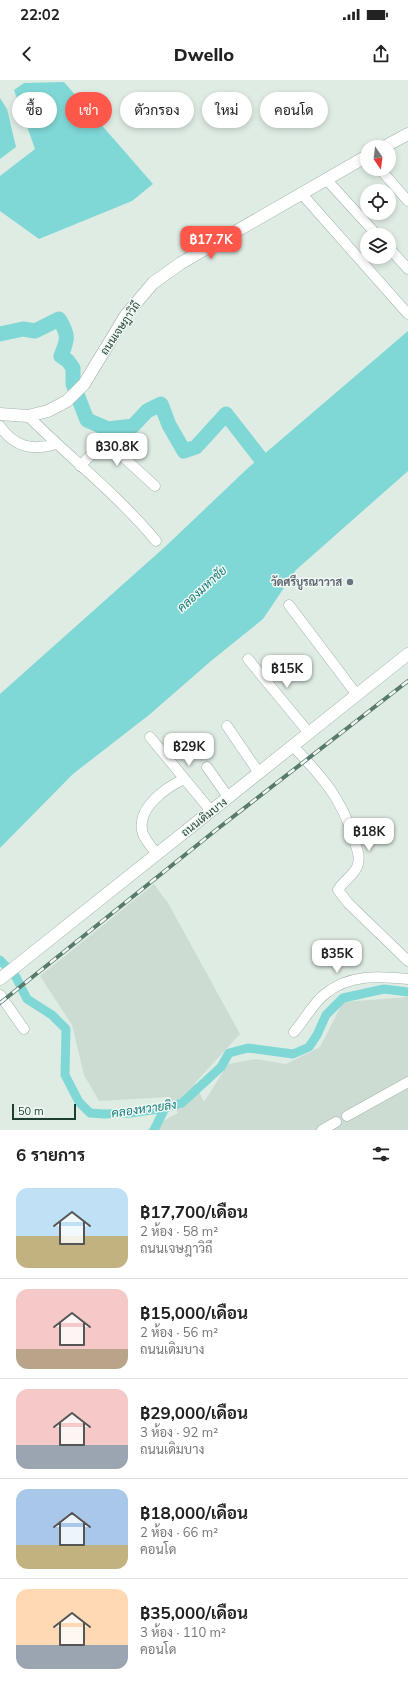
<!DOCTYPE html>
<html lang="th">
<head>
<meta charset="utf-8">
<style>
  body { margin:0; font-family:Mulish,Sarabun,sans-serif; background:#f2f2f2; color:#222; height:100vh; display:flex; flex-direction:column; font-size:15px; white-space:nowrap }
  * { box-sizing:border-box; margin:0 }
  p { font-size:13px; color:#767676 }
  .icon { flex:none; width:22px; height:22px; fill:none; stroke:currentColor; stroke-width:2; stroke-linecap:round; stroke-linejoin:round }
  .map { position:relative; height:1050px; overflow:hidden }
  .sheet { display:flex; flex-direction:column; background:#fff; flex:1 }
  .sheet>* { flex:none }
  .hud { position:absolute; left:12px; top:12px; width:384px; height:36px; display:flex; gap:8px }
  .needle { width:26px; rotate:166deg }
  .fabs { position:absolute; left:360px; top:60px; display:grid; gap:8px }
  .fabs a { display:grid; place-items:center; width:36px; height:36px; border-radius:50%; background:#fff; box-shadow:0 2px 6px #0003; font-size:20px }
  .scale { position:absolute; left:12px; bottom:10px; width:64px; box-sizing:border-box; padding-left:4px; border:2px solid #1e3e30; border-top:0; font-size:11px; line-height:14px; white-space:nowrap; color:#1e3e30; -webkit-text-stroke:3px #f0f8f3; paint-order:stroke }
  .price { position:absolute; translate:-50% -34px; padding:0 9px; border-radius:8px; background:#fff; color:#222; font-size:13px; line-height:26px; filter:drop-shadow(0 1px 2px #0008) }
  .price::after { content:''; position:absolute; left:50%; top:24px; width:12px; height:9px; margin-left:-6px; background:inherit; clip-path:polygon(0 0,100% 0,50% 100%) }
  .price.selected { background:#ff574a; color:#fff }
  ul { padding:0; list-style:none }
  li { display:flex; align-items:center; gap:12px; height:100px; padding:0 16px }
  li+li { border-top:1px solid #e0e0e0 }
  li span { display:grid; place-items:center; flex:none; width:112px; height:80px; border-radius:12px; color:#555 }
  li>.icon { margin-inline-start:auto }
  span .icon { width:48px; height:48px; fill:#fffc; stroke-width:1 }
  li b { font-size:17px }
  h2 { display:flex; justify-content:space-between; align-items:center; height:48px; padding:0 16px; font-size:17px }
  .tag { padding:0 14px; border-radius:18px; background:#fff; box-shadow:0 2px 6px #0003; font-size:14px; line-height:36px }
  .tag.selected { background:#ff574a; color:#fff }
  .status { display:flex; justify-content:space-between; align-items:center; height:28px; padding:0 20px; background:#fff; direction:ltr }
  .status svg { height:11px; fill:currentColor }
  header { display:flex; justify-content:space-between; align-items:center; height:52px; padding:0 16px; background:#fff; font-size:18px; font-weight:800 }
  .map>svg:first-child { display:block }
</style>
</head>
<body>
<div class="status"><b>22:02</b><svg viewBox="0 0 49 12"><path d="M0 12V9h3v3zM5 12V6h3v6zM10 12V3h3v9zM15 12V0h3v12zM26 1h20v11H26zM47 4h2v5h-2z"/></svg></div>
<header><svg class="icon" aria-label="back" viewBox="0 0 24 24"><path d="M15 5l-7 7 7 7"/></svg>Dwello<svg class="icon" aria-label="share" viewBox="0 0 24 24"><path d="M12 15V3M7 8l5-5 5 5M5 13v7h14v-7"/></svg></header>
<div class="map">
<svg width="408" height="1050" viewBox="0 0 408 1050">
  <rect width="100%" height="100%" fill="#dfece4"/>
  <!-- built -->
  <polygon fill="#cddcd3" points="154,804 168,823 240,954 195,1003 204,1022 228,984 256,979 286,984 320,967 343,922 408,917 408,1050 146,1050 178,1033 169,1017 99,1021 84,995 72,945 40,896"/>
  <!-- water -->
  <g fill="#80d8d6">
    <polygon points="64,2 153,104 132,121 39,159 0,131 0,96 35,69 14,10 24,3"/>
    <polygon points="0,18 7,29 16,67 0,79"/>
    <polygon points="408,251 408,391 296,490 263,539 211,581 149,635 73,694 0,768 0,614 167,465 249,387"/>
  </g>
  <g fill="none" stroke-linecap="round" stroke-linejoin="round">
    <!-- canal -->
    <g stroke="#80d8d6" stroke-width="9">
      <polyline points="0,880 16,897 27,919 52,935 66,949 65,995 79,1022 90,1033 104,1034 131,1033 165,1028 182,1023 221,987 229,973 248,968 293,974 309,967 317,955 326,935 343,918 384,909 408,912"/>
      <polyline points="154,1050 165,1028"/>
    </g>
    <!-- river -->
    <path stroke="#80d8d6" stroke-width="15" d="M0 254 23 249 35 251 59 239C69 255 68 259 61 276L68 281 73 288V304L87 340 108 349 133 346 147 331 161 324 169 345 184 371 196 367 226 334 272 393"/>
    <defs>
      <g id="minor">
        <polyline points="380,89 408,121"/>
        <polyline points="326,99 377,155"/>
        <polyline points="301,113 408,234"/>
        <polyline points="389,168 408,189"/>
        <path d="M28 336C70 378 118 415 156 461"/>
        <path d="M0 346C14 367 33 371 56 364"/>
        <polyline points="80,386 99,367 105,363 110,365 155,406"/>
        <polyline points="289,525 357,615"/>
        <polyline points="248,579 309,653"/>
        <polyline points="227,646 259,693"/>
        <polyline points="150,657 211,731"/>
        <path d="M293 666C322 697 342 718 354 760 357 769 361 778 357 787 353 796 343 801 338 810L348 823 408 881"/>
        <polyline points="207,687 228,717"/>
        <path d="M157 774C152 768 146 761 143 754 135 729 165 708 184 699"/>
        <polyline points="0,915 24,949"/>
        <path d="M294 952C304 941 313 923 325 914 349 894 379 896 408 899"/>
        <polyline points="347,1036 408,1002"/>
        <polyline points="322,1050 336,1042"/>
      </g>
      <g id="tertiary">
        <polyline points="384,67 408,54"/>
        <polyline points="0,334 28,336 48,331 67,321 84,304 126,235 153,203 181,183 367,76"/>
        <polyline points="0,899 408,574"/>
      </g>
    </defs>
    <!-- minor casing -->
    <use href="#minor" stroke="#a1b4aa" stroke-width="11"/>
    <!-- tertiary casing -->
    <use href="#tertiary" stroke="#a1b4aa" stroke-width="13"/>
    <!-- minor -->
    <use href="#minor" stroke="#fff" stroke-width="10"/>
    <!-- tertiary -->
    <use href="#tertiary" stroke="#fff" stroke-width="12"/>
    <defs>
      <polyline id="rail" points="0,923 216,750 408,601"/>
    </defs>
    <!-- rail casing -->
    <use href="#rail" stroke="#587a6b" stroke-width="4"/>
    <!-- rail -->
    <use href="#rail" stroke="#f0f8f3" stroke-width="2.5" stroke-dasharray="8" stroke-linecap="butt"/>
  </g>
  <!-- markers -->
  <circle fill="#6b7280" stroke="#f0f8f3" stroke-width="1.5" cx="350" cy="502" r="4"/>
  <g text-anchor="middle" stroke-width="3" stroke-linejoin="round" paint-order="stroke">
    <!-- street labels -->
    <g font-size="11" fill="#1e3e30" stroke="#f0f8f3">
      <text transform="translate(120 248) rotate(-56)" y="4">ถนนเจษฎาวิถี</text>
      <text transform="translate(204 737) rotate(-38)" y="4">ถนนเดิมบาง</text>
    </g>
    <!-- worship labels -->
    <g font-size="11" font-weight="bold" fill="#5b616d" stroke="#f0f8f3" text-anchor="end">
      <text x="342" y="506">วัดศรีบูรณาวาส</text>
    </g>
    <!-- water labels -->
    <g font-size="12" font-style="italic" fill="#127a7a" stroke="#f0f8f3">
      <text transform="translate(202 509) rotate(-42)" y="4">คลองมหาชัย</text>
      <text transform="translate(144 1029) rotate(-8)" y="4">คลองหวายลิง</text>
    </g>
  </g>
</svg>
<div class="fabs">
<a><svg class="needle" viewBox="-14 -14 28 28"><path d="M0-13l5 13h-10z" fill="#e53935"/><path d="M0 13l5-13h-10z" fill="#767676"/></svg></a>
<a><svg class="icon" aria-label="locate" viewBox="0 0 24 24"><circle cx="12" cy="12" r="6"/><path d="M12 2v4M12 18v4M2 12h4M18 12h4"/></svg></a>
<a><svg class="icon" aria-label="layers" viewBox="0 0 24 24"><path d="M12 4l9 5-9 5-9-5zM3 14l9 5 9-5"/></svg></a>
</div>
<div class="scale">50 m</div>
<b class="price selected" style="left:211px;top:180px">฿17.7K</b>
<b class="price" style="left:117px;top:387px">฿30.8K</b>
<b class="price" style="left:287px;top:609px">฿15K</b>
<b class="price" style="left:189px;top:687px">฿29K</b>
<b class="price" style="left:369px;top:772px">฿18K</b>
<b class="price" style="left:337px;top:894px">฿35K</b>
<div class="hud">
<a class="tag">ซื้อ</a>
<a class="tag selected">เช่า</a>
<a class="tag">ตัวกรอง</a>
<a class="tag">ใหม่</a>
<a class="tag">คอนโด</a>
</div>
</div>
<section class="sheet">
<h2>6 รายการ<svg class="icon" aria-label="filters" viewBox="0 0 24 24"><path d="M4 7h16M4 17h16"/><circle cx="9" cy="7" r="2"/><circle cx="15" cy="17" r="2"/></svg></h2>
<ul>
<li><span style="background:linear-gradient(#bfe0f5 60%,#c2b280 0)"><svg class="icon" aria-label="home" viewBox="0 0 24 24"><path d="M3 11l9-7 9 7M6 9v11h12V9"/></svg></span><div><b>฿17,700/เดือน</b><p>2 ห้อง · 58 m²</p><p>ถนนเจษฎาวิถี</p></div></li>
<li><span style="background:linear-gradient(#f6c9c9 75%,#b9a48a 0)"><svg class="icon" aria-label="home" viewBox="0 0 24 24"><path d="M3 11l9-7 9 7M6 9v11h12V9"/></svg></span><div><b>฿15,000/เดือน</b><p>2 ห้อง · 56 m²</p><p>ถนนเดิมบาง</p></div></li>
<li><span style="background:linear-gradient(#f6c9c9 70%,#9aa5b1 0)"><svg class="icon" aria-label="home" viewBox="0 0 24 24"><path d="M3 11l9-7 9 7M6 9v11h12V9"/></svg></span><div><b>฿29,000/เดือน</b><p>3 ห้อง · 92 m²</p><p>ถนนเดิมบาง</p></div></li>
<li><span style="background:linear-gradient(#a9c7e8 70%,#c2b280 0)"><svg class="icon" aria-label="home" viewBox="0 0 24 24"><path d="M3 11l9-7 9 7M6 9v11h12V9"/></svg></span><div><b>฿18,000/เดือน</b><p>2 ห้อง · 66 m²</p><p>คอนโด</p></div></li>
<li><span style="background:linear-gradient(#ffd9b3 70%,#9aa5b1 0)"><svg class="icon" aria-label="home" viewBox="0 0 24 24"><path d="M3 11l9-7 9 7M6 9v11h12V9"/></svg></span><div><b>฿35,000/เดือน</b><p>3 ห้อง · 110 m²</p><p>คอนโด</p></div></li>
</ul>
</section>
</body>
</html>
